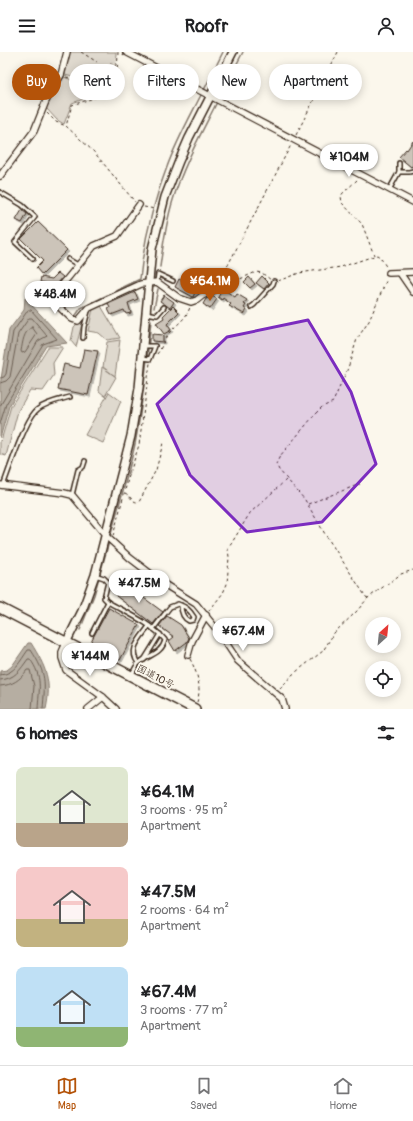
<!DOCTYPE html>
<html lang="en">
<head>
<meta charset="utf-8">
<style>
  body { margin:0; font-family:Pangolin,"Klee One",sans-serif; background:#f2f2f2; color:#202124; height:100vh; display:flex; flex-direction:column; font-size:15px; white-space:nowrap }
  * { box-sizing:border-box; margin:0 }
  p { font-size:13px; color:#757577 }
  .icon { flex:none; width:22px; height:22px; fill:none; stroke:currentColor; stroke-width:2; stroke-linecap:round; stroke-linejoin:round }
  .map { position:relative; height:657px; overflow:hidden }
  .drawer { display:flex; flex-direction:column; background:#fff; flex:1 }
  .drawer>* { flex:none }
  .top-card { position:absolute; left:12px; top:12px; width:389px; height:36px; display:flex; gap:8px }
  .needle { width:26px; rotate:27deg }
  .buttons { position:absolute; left:365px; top:565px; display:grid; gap:8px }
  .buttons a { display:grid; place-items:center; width:36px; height:36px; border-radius:50%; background:#fff; box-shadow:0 2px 10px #0003; font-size:20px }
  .price { position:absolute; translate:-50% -34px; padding:0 9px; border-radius:14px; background:#fff; color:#222; font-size:13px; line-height:26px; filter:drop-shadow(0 1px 2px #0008) }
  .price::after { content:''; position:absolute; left:50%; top:24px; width:12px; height:9px; margin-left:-6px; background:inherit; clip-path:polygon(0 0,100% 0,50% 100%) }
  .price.selected { background:#b45309; color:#fff }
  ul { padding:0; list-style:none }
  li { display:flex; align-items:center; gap:12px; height:100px; padding:0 16px }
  li span { display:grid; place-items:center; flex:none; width:112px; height:80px; border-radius:8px; color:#555 }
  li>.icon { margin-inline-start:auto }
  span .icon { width:48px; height:48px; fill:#fffc; stroke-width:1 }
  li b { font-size:17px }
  h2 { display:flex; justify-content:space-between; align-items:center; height:48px; padding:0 16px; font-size:17px }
  .chip { padding:0 14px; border-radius:18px; background:#fff; box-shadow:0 2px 10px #0003; font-size:14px; line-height:36px }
  .chip.selected { background:#b45309; color:#fff }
  header { display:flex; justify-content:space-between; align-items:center; height:52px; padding:0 16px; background:#fff; font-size:18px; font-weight:800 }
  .tab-bar { display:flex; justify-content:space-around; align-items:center; height:56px; border-top:1px solid #e0e0e0; background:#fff; font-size:11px; color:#757577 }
  .tab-bar a { display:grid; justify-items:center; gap:2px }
  .tab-bar .selected { color:#b45309 }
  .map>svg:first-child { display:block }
</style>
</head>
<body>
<header><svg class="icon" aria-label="menu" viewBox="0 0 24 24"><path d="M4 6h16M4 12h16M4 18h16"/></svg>Roofr<svg class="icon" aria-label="person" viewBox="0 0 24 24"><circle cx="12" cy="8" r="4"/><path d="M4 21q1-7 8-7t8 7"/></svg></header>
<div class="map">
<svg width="413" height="657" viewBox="0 0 413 657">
  <defs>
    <filter id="shadow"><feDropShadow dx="2" dy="2" stdDeviation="0" flood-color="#0004"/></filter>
  </defs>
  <rect width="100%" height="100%" fill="#fbf7ec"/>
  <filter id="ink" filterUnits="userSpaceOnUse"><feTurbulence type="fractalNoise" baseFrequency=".025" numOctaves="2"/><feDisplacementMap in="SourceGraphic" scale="8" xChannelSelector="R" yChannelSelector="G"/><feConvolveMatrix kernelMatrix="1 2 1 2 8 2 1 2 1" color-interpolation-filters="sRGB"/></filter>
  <g filter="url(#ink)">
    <!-- green -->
    <g fill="#dfd9ce" stroke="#8d8276">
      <polygon points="70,0 116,0 115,27 111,31 87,29 65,23"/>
      <path d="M64 25C78 31 95 32 110 32L104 40 72 51 64 72 57 68 46 56Z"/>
      <polygon points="101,254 120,286 107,288 99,281 88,279 93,257"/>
      <polygon points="84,264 76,295 71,289 74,275"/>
      <polygon points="120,288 115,324 103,315 107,290"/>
      <polygon points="48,295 63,295 53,311 54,323 43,339 30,338 18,359 6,404 0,402 0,388 1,389 11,354"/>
      <polygon points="102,315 116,325 105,344 99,339"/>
      <polygon points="109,340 121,349 103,391 85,383"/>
    </g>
    <!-- water -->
    <g fill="#b6aea2" stroke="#85796d">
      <polygon points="25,246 67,291 46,294 9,354 0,386 0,333 9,278 24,258"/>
      <path d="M28 591H31C46 615 52 629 46 657H0V619L7 618 12 614Z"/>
    </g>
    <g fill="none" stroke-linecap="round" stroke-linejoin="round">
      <!-- shore -->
      <g stroke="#6c5f53" stroke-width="1">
        <path d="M32 275 37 282 25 300 22 301 21 299C23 290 23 280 32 275Z"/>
        <polyline points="0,326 4,325 6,322 13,280 28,258 31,258 57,287 43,292 6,352 0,372"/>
        <polyline points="0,331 6,329 10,325 18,282 29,266 32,266 47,284 38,289 0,354"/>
        <path d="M0 623C15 622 20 609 28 598H31C47 623 45 629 43 657"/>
        <path d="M0 628C15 627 20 618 28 607H30C43 625 39 637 38 657"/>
        <path d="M0 634C13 633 20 628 27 618H30L34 634 32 657"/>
      </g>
      <!-- stream -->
      <g stroke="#85796d" stroke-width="1.5">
        <polyline points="204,38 223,0"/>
        <polyline points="219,46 243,0"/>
        <path d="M160 215C163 193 166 170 173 148 183 114 201 82 217 50"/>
        <polyline points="154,256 158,237"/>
        <path d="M74 266 81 256 140 227C144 189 153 151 167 115 176 90 190 65 202 41"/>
        <path d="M110 486C118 455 128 424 135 392 143 351 147 310 151 269"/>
        <polyline points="80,578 94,543 109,490"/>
      </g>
    </g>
    <!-- building -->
    <g fill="#ccc4b9" stroke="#3b2a1e" filter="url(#shadow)">
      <polygon points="413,89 413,113 411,115 399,105 406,97 407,98"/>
      <polygon points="22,158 27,162 22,171 16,168"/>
      <polygon points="38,170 67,198 42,223 36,216 43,209 21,187"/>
      <polygon points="58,221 63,225 55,235 53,233 40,230 41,225 52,227"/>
      <polygon points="262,224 269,231 264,237 256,231"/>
      <polygon points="249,225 255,232 250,236 244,230"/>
      <polygon points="179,227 197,236 193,245 175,235"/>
      <polygon points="223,237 235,245 237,242 247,248 244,252 246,253 244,256 247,258 244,262 229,254 231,252 223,246 222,248 218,245"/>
      <polygon points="135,240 138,247 128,251 131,261 126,262 124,258 111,263 108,257 110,256 108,252"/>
      <polygon points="164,243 174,250 170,256 160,249"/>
      <polygon points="212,244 217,247 210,257 203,252 206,247"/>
      <polygon points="173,254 179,260 167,272 171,278 164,282 156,271 164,266 163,264"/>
      <polygon points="152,282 163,283 163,290 152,289"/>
      <polygon points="84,297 98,299 88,343 58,337 64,312 80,316"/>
      <polygon points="125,532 163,560 153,572 116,544"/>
      <polygon points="109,556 139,573 120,608 90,591"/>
      <polygon points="167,564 181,573 189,586 187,590 175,599 169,589 174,585 159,574"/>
    </g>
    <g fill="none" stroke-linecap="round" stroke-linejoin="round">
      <defs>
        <g id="service">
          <polyline points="399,120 409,120 413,119"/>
          <polyline points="389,138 399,120 399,111"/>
          <polyline points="0,140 22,153 35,165 15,190 33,207"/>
          <polyline points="68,207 78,213"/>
          <polyline points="157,230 158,222 173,229"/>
          <polyline points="251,255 254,253 273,232 274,229"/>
          <polyline points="147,261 157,263 164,255"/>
          <polyline points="83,286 84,275 88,259"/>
          <polyline points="142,306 150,307 155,294 144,294"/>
          <path d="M3 434C9 418 26 365 38 357 47 350 60 348 70 345"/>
          <polyline points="72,443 78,418 83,415 85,409"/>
          <path d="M95 523 104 526 108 530 104 546 108 550C127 561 151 571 165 588 162 602 148 603 139 611 136 613 134 619 132 622"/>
          <path d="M153 577 170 555 178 552C186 555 189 557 194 565L193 568 189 569C183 566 181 560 181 553"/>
          <polyline points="92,581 108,550"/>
          <polyline points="144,608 160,582"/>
          <path d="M138 611C128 597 140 587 149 574"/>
        </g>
        <g id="minor">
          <polyline points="126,0 413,150"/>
          <polyline points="0,124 34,79 46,49 61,23 67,0"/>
          <polyline points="139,153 117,184 94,194 53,244 52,247 53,249 72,267 78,269 89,256 141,232 157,230 179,246 191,250 197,248 202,244 219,236"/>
          <polyline points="389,221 413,220"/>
          <polyline points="400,221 413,240"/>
          <polyline points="0,433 64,441 72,443 108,486 130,506 164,532 196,552 218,579 238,609 282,647 285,657"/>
          <polyline points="66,591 62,600 62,606 66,618 103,645 116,657"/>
          <polyline points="188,603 192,589 206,563"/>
          <polyline points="88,657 103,645"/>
        </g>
        <polyline id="tertiary" points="66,591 82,559 95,523 131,384 139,336 152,197 165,145 179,109 189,86 233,0"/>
        <polyline id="trunk" points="0,556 195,657"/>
      </defs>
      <!-- service casing -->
      <use href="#service" stroke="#3b2a1e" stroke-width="6"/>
      <!-- minor casing -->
      <use href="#minor" stroke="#3b2a1e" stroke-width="8"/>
      <!-- tertiary casing -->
      <use href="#tertiary" stroke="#3b2a1e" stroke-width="10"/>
      <!-- trunk casing -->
      <use href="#trunk" stroke="#3b2a1e" stroke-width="12"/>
      <!-- path -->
      <g stroke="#3b2a1e" stroke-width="1" stroke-dasharray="3 3" stroke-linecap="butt">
        <polyline points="81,0 97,10"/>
        <polyline points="118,0 117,24 113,32 100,44 72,53 66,74 94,100 135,150"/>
        <polyline points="110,11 117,12"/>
        <polyline points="66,25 78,28 89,26 95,28 116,28"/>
        <polyline points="47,61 56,70 66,74"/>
        <polyline points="296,83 338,0"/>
        <polyline points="357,128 343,141 341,144 342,151 362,172 374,203"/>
        <polyline points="144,155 155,157"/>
        <polyline points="278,229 299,221 341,215 377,203 380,205 387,216"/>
        <polyline points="219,230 291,93"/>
        <polyline points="224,234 256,220 262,221 271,228"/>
        <path d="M157 302C161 297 163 291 166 285 173 274 186 269 190 255"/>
        <path d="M125 441C130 443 132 451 139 450L156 418 163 391"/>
        <polyline points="308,452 360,432"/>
        <polyline points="113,484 128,427 139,393 150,311"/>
        <polyline points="368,546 366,545 325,482 305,448 279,418 276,412 280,404 317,360 322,355 333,350 348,316 357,287 369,269 387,227"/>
        <polyline points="209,559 223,541 227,532 229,505 228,497 250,461 286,428"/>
        <path d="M190 607C197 620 202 635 197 650"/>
        <polyline points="280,637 292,623 323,599 334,581 356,560 368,546 401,522 413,518"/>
      </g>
      <!-- service -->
      <use href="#service" stroke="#fbf7ec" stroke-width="3"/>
      <!-- minor -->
      <use href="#minor" stroke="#fbf7ec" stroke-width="5.5"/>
      <!-- tertiary -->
      <use href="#tertiary" stroke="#fbf7ec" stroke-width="7"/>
      <!-- trunk -->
      <use href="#trunk" stroke="#fbf7ec" stroke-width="9"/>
    </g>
  </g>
  <!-- marked area -->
  <path fill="#7b2cbf" fill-opacity="0.2" stroke="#7b2cbf" stroke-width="3" stroke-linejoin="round" d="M308 268 351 340 376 412 322 470 247 480 190 423 157 352 227 285Z"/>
  <g text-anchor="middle" stroke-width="4" stroke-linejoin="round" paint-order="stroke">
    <!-- street labels -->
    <g font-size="10" fill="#3b2a1e" stroke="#fbf7ec">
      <text transform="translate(156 624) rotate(27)" y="4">国道10号</text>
    </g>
  </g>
</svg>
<div class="buttons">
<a><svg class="needle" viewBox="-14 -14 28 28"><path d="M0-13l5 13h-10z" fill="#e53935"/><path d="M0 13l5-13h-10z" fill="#757577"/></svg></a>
<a><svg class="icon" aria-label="locate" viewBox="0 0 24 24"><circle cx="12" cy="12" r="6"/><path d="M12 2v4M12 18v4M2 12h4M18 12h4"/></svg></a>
</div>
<b class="price" style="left:349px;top:126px">¥104M</b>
<b class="price selected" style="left:210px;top:250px">¥64.1M</b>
<b class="price" style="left:55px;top:263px">¥48.4M</b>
<b class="price" style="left:139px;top:552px">¥47.5M</b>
<b class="price" style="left:243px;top:600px">¥67.4M</b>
<b class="price" style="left:90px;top:625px">¥144M</b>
<div class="top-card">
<a class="chip selected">Buy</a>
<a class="chip">Rent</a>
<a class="chip">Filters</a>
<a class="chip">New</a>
<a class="chip">Apartment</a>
</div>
</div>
<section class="drawer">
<h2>6 homes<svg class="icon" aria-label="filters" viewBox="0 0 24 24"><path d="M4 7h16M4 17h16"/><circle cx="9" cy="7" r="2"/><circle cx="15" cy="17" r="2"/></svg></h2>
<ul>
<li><span style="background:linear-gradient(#dfe7d0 70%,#b9a48a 0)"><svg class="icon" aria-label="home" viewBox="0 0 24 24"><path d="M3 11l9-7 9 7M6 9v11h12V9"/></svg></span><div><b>¥64.1M</b><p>3 rooms · 95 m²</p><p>Apartment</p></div></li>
<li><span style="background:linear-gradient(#f6c9c9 65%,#c2b280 0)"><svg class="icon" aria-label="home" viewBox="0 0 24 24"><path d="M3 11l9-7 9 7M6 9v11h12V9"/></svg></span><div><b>¥47.5M</b><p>2 rooms · 64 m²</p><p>Apartment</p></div></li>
<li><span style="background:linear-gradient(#bfe0f5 75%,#8fb573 0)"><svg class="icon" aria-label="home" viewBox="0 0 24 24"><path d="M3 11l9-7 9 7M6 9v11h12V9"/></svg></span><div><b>¥67.4M</b><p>3 rooms · 77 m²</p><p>Apartment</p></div></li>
</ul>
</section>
<nav class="tab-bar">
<a class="selected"><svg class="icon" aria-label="map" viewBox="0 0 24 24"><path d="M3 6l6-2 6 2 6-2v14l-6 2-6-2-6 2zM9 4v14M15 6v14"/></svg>Map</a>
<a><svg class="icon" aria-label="saved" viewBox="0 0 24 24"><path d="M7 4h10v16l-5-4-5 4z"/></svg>Saved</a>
<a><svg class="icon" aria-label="home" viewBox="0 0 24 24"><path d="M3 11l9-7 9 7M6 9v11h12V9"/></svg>Home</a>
</nav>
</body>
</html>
